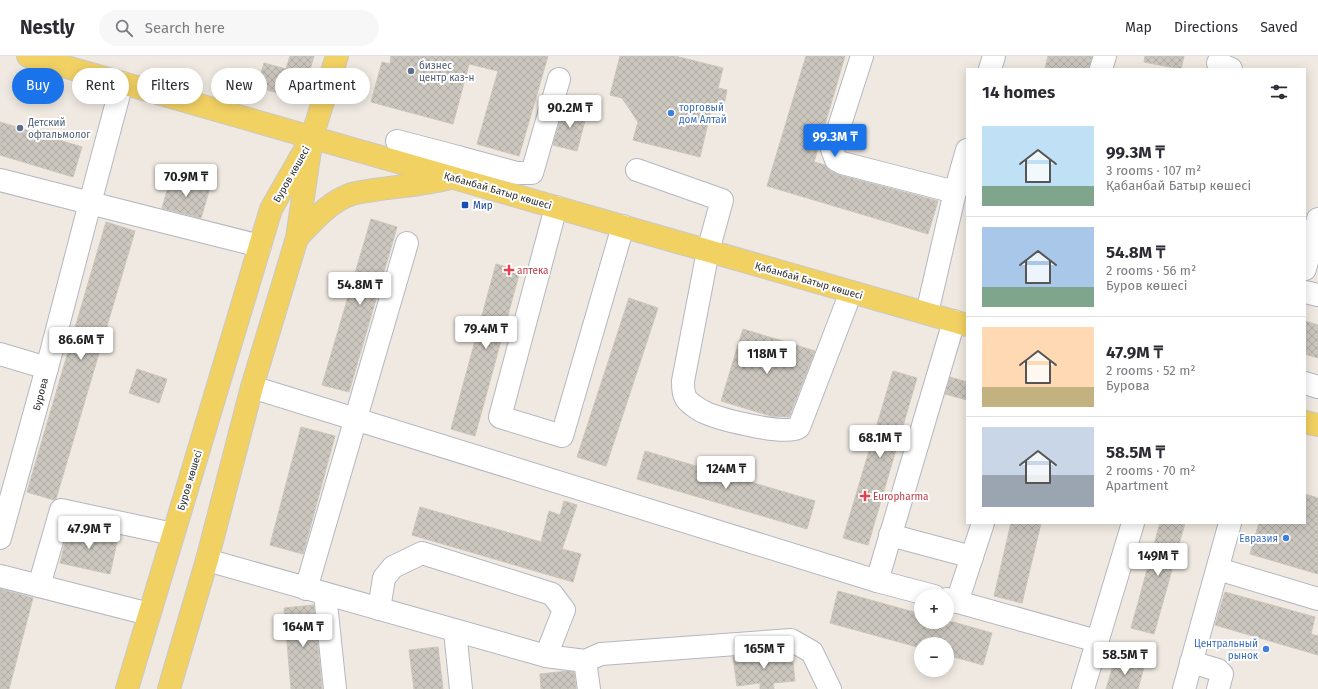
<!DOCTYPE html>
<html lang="en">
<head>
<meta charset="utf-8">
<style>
  body { margin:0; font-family:"Fira Sans",sans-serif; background:#f7f7f7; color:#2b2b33; height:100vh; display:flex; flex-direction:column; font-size:15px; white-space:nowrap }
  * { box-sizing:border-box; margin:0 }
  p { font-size:13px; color:#7c7c81 }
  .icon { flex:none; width:22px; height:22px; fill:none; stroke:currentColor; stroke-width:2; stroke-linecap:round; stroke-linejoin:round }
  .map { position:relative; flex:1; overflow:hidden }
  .panel { position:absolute; left:966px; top:12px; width:340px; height:456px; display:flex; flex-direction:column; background:#fff; border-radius:0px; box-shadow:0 2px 10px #0003 }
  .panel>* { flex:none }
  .banner { position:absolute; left:12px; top:12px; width:380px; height:36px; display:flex; gap:8px }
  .fabs { position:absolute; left:914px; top:533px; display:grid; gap:8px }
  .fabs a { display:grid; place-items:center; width:40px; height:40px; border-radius:50%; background:#fff; box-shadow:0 2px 10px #0003; font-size:20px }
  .price { position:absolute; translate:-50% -34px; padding:0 9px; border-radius:4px; background:#fff; color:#222; font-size:13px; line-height:26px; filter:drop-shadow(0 1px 2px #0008) }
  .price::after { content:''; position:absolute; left:50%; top:24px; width:12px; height:9px; margin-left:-6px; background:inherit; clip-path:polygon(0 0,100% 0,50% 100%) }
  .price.selected { background:#1a73e8; color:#fff }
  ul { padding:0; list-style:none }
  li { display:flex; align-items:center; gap:12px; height:100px; padding:0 16px }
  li+li { border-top:1px solid #e1e1e2 }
  li span { display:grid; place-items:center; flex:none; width:112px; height:80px; border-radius:0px; color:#555 }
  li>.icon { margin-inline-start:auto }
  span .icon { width:48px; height:48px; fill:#fffc; stroke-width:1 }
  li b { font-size:17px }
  h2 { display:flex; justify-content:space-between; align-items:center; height:48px; padding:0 16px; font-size:17px }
  .pill { padding:0 14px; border-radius:18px; background:#fff; box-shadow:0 2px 10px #0003; font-size:14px; line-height:36px }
  .pill.selected { background:#1a73e8; color:#fff }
  header { display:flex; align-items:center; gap:24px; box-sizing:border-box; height:56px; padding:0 20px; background:#fff; border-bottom:1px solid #e1e1e2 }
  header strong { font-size:19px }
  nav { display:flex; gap:22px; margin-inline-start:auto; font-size:14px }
  .search { width:280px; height:36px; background:#f7f7f7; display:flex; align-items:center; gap:10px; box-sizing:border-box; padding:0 14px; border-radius:22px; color:#7c7c81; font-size:15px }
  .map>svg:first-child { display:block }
</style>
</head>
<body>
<header>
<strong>Nestly</strong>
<div class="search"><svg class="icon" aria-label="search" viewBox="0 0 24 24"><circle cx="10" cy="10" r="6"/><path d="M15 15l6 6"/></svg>Search here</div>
<nav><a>Map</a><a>Directions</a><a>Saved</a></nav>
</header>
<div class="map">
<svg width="1318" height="633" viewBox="0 0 1318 633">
  <defs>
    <pattern id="building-cross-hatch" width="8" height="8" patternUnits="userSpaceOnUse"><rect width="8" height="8" fill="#cbc7bf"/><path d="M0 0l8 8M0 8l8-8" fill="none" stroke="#afaba4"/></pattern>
  </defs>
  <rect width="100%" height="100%" fill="#efe9e1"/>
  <!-- building -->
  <g fill="url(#building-cross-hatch)" stroke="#cbc5ba">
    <polygon points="290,0 314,0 301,44 257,31 264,7 286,13"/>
    <polygon points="391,0 548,0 519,100 477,88 498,15 469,8 453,68 371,46 382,6 390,8"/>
    <polygon points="620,0 675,0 723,12 718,32 727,34 724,49 713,46 700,101 633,84 638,66 622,42 610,39"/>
    <polygon points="806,0 845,0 814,106 825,109 830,115 839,119 938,145 928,178 767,130"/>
    <polygon points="1048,0 1092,0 1089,13 1045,13"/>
    <polygon points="1145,0 1184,0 1181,13 1144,6"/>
    <polygon points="564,51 587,57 577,95 553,89"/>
    <polygon points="0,66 82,91 73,121 0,99"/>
    <polygon points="171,121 210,132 201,162 162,152"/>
    <polygon points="371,163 397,171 349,336 322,329"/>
    <polygon points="106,166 135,175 56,443 54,444 27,436"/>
    <polygon points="496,208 520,215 475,380 451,373"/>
    <polygon points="629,242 658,252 606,410 577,401"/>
    <polygon points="1305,265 1318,269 1318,302 1305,298"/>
    <polygon points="743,273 815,295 789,361 771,360 721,345"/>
    <polygon points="137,313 167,323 159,347 129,337"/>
    <polygon points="893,315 917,322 868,489 843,482"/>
    <polygon points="950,321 967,326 967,344 945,338"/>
    <polygon points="301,371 335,380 303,498 270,489"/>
    <polygon points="645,395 815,445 807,473 637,423"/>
    <polygon points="1305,438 1318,442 1318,518 1250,498 1259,467 1305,467"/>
    <polygon points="564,445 577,449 562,493 581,498 573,526 412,479 420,451 541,486 549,455 560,459"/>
    <polygon points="1011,467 1041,467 1022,547 994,540"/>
    <polygon points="1160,467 1185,467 1154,578 1131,572"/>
    <polygon points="69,471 118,481 110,518 60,507"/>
    <polygon points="0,533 33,542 9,633 0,633"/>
    <polygon points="838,535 921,558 921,566 953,566 992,577 983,609 947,599 947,588 921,588 921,592 830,567"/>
    <polygon points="1225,536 1315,561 1311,578 1318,580 1318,599 1215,569"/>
    <polygon points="314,549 322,633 291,633 284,552"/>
    <polygon points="438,591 443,633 414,633 409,594"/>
    <polygon points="788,597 792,599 795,625 773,627 774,633 760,633 760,627 737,630 733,601"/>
    <polygon points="1115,603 1144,611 1138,633 1106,633"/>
    <polygon points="568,615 574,616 576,633 541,633 540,618"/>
  </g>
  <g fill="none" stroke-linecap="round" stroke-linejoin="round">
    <defs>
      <g id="minor">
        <polyline points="862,0 832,93 836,104 842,107 955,136"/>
        <polyline points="1218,7 1231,13"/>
        <polyline points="990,13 994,0"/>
        <polyline points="1101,13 1105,0"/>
        <polyline points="122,27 90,147 260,190"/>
        <polyline points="397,85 458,101"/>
        <path d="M637 114 722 144 708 195 683 325C683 331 683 340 688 345 692 349 701 355 706 357 720 363 788 381 799 371L851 236"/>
        <polyline points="453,122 458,101 517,117 532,117 559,23"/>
        <polyline points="0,124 90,147 47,312 0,482"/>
        <polyline points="556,151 500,361 562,380 623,170"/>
        <polyline points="1305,213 1318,163"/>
        <polyline points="1305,236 1318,239"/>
        <polyline points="927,257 955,136 967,94"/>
        <polyline points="0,298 47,312"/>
        <polyline points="1305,327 1318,331"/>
        <polyline points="252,331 877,525 934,540"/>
        <polyline points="890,479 972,501"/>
        <polyline points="207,504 546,600 585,605 601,598 791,584 812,596 830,633"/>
        <polyline points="1218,513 1318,543"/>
        <polyline points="0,520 149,558"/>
        <polyline points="877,525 954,265"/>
        <polyline points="39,530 61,454 173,478"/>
        <polyline points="306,533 407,187"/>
        <polyline points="325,538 335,633"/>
        <polyline points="947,543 1097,585"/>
        <polyline points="957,546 983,467"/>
        <polyline points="379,553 384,522 393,511 422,497 552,538 564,554 546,600"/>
        <polyline points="455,575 461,633"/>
        <polyline points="585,605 589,633"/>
        <polyline points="1191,606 1218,614 1222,618 1218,633"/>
        <polyline points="1083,633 1133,467"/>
        <polyline points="1184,633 1230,467"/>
      </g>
      <g id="major">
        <polyline points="28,0 967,269"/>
        <path d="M297 182C313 165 330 145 352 138 359 136 367 135 374 134 399 130 425 129 450 122"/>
        <polyline points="1305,366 1318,369"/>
        <polyline points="127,633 271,153 306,92"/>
        <polyline points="169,633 207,504 252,331 297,182 312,81 337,0"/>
      </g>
    </defs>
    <!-- minor casing -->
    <use href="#minor" stroke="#b4b7c1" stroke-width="24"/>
    <!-- major casing -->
    <use href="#major" stroke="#c9c9c9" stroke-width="24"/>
    <!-- minor -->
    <use href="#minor" stroke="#fff" stroke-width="22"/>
    <!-- major -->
    <use href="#major" stroke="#f2d163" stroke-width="22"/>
  </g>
  <!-- markers -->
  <g fill="#5c6f8a" stroke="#fff" stroke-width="1.5">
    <circle cx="411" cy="15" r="4"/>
    <circle cx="20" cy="72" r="4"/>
  </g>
  <g fill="#3f7fe0" stroke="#fff" stroke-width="1.5">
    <circle cx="671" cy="57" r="4"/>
    <circle cx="1286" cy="482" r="4"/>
    <circle cx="1266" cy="593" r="4"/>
  </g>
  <rect fill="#1a4fb4" stroke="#fff" stroke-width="1.5" x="461" y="145" width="8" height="8" rx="2"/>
  <g fill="#e0444e" stroke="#fff" stroke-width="1.5">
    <path d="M507 208h4v4h4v4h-4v4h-4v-4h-4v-4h4z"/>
    <path d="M863 434h4v4h4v4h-4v4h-4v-4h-4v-4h4z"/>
  </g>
  <g text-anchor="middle" stroke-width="4" stroke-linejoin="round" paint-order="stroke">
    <!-- service labels -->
    <g font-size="10" fill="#4e5e75" stroke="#fff" text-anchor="start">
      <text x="419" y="13">бизнес<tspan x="419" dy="12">центр каз-н</tspan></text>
      <text x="28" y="70">Детский<tspan x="28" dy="12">офтальмолог</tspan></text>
    </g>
    <!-- shop labels -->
    <g font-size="10" fill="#366cbe" stroke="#fff" text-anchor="end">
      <text x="679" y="55" text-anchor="start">торговый<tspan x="679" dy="12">дом Алтай</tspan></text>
      <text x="1278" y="486">Евразия</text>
      <text x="1258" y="591">Центральный<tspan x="1258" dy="12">рынок</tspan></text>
    </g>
    <!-- street labels -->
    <g font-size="10" fill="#2e2e2e" stroke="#fff">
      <text transform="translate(291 118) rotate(-60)" y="4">Буров көшесі</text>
      <text transform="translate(498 134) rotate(16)" y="4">Қабанбай Батыр көшесі</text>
      <text transform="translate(809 224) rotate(16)" y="4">Қабанбай Батыр көшесі</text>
      <text transform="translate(40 338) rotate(-75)" y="4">Бурова</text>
      <text transform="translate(189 424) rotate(-73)" y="4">Буров көшесі</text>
    </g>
    <!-- transit labels -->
    <g font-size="10" fill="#164399" stroke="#fff" text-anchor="start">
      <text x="473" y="153">Мир</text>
    </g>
    <!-- health labels -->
    <g font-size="10" fill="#be3a42" stroke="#fff" text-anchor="start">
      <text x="517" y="218">аптека</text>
      <text x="873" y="444">Europharma</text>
    </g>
  </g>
</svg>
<div class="fabs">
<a>+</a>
<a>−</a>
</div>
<b class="price" style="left:570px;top:73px">90.2M ₸</b>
<b class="price selected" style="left:835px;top:102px">99.3M ₸</b>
<b class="price" style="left:186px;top:142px">70.9M ₸</b>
<b class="price" style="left:360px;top:250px">54.8M ₸</b>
<b class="price" style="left:486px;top:294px">79.4M ₸</b>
<b class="price" style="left:81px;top:305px">86.6M ₸</b>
<b class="price" style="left:767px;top:319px">118M ₸</b>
<b class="price" style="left:880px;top:403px">68.1M ₸</b>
<b class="price" style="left:726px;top:434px">124M ₸</b>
<b class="price" style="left:89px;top:494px">47.9M ₸</b>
<b class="price" style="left:1158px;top:521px">149M ₸</b>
<b class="price" style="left:303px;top:592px">164M ₸</b>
<b class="price" style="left:764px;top:614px">165M ₸</b>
<b class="price" style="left:1125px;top:620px">58.5M ₸</b>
<div class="banner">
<a class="pill selected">Buy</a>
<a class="pill">Rent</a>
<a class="pill">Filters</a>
<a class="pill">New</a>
<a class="pill">Apartment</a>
</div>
<section class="panel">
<h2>14 homes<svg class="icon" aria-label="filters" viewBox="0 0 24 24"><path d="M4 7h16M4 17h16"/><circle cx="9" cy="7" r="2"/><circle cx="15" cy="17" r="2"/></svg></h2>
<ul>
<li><span style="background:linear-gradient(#bfe0f5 75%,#7fa58c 0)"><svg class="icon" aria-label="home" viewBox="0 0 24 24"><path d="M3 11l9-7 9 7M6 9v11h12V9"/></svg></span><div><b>99.3M ₸</b><p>3 rooms · 107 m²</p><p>Қабанбай Батыр көшесі</p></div></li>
<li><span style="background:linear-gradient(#a9c7e8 75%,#7fa58c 0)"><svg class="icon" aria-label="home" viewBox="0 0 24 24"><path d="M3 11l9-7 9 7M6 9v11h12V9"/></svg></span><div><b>54.8M ₸</b><p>2 rooms · 56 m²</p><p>Буров көшесі</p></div></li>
<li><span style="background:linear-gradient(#ffd9b3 75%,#c2b280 0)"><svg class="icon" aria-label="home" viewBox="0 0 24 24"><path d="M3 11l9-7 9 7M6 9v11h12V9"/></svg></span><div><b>47.9M ₸</b><p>2 rooms · 52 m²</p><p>Бурова</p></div></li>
<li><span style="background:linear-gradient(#c9d6e8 60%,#9aa5b1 0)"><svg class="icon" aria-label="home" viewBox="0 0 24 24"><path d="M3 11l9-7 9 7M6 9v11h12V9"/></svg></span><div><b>58.5M ₸</b><p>2 rooms · 70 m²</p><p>Apartment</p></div></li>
</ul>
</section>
</div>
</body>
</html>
